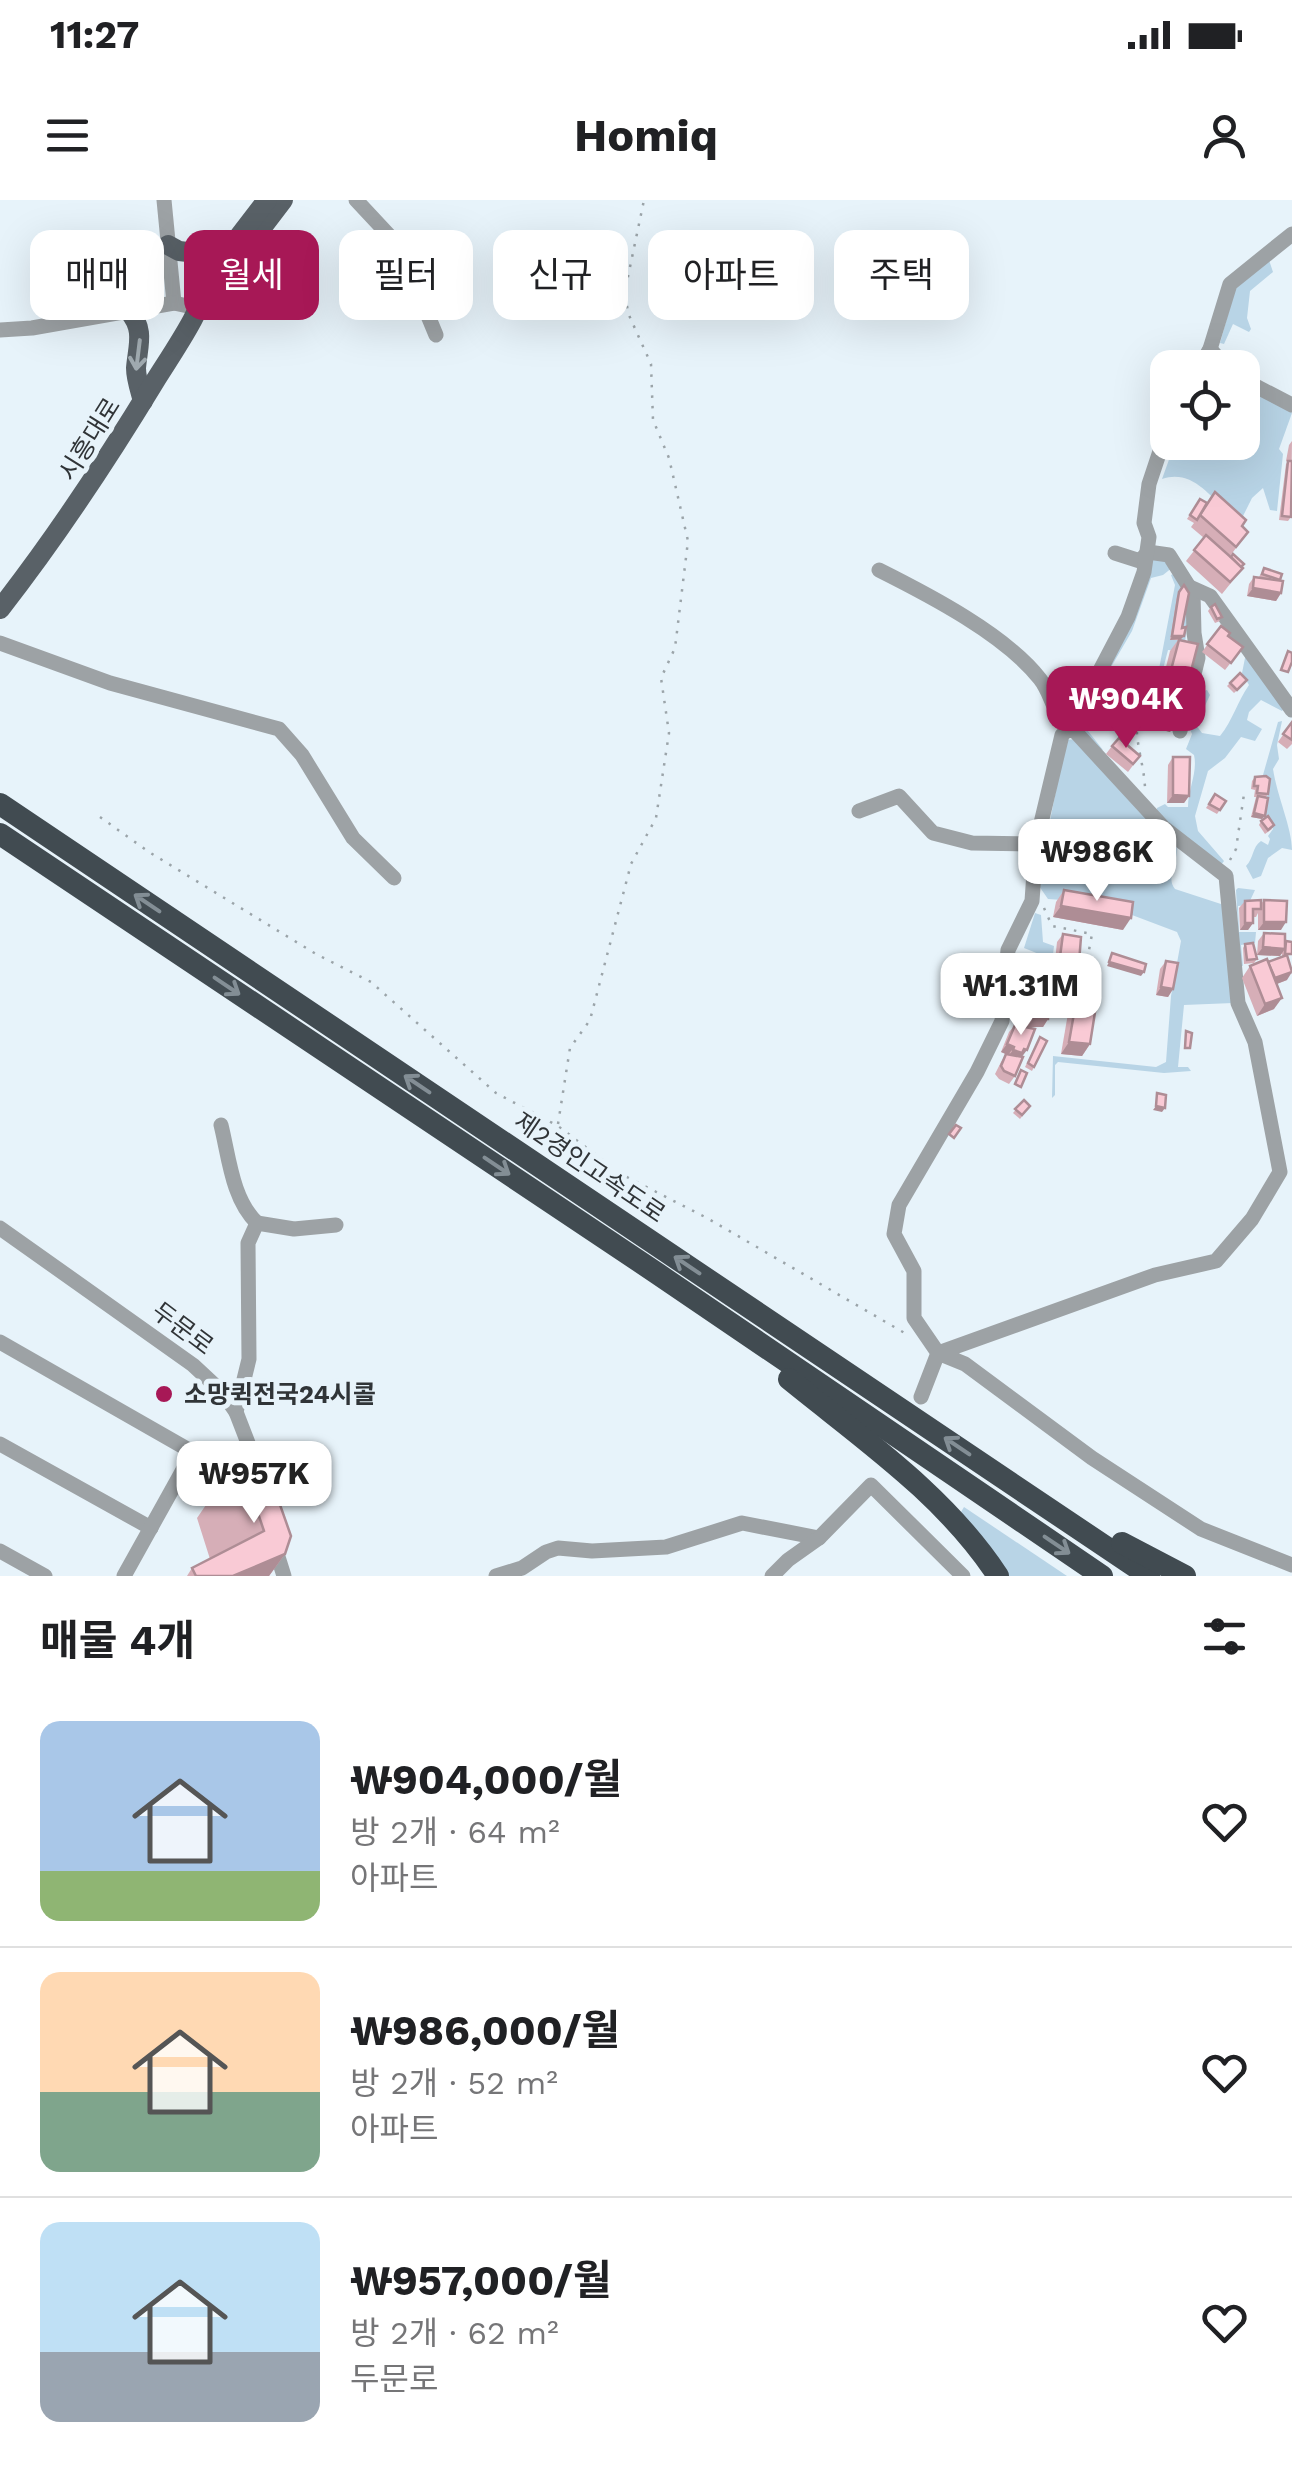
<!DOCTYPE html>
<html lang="ko">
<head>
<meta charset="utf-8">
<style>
  body { margin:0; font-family:"Work Sans","Noto Sans KR",sans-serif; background:#f6f6f6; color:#202124; height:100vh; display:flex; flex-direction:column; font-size:38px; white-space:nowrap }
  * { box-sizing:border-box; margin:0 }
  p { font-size:32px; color:#757577 }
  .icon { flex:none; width:55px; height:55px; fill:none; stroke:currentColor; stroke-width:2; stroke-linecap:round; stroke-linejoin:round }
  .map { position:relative; height:1376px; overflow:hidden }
  .details { display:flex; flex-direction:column; background:#fff; flex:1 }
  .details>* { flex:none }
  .guide { position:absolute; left:30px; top:30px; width:1232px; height:90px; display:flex; gap:20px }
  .controls { position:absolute; left:1150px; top:150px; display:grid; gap:20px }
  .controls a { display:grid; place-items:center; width:110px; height:110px; border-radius:20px; background:#fff; box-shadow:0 10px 40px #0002; font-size:50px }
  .price { position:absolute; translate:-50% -85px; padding:0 22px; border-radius:20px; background:#fff; color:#222; font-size:32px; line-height:65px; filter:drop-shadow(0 2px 5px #0008) }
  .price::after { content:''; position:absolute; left:50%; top:60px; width:30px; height:22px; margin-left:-15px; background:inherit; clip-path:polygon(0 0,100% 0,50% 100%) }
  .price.selected { background:#a71856; color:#fff }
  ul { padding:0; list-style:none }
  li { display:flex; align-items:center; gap:30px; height:250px; padding:0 40px }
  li+li { border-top:2px solid #e0e0e0 }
  li span { display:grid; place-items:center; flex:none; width:280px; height:200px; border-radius:20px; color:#555 }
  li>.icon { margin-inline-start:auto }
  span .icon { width:120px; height:120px; fill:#fffc; stroke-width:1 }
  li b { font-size:42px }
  h2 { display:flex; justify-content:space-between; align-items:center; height:120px; padding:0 40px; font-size:42px }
  .pill { padding:0 35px; border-radius:20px; background:#fff; box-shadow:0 10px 40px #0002; font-size:35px; line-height:90px }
  .pill.selected { background:#a71856; color:#fff }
  .status { display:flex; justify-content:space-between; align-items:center; height:70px; padding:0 50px; background:#fff; direction:ltr }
  .status svg { height:28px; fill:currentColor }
  header { display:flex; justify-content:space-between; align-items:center; height:130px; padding:0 40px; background:#fff; font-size:45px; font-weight:700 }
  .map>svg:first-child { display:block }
</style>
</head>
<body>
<div class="status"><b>11:27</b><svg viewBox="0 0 49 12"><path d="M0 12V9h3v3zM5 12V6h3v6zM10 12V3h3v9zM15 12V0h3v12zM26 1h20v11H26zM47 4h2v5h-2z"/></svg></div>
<header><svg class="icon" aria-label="menu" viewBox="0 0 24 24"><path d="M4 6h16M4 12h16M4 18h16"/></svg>Homiq<svg class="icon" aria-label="person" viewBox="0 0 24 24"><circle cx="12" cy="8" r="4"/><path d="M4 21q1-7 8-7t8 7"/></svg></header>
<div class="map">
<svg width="1292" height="1376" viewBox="0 0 1292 1376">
  <rect width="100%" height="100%" fill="#e7f3fa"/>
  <!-- green -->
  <g fill="#b8d4e6">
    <polygon points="1269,60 1273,72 1250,91 1247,118 1251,129 1249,132 1233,124 1224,144 1220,143 1235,89"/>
    <path d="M1254 192 1288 207 1292 213 1279 249 1283 254 1277 311 1270 310 1263 288 1252 298 1240 322C1215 306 1197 267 1162 279L1175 243 1242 242 1243 218 1256 204Z"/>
    <polygon points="1151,360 1164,360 1173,367 1163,375 1151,378 1132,431 1086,510 1084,526 1103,550 1097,548 1078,526 1078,520"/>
    <polygon points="1177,372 1191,394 1184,451 1168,450 1148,527 1175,385 1171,375"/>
    <path d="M1246 453 1285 507 1282 511 1261 500 1249 512 1247 520 1262 529 1255 541 1241 537 1225 558 1208 571 1195 616 1198 631 1224 661 1221 665 1156 616 1157 608 1165 604 1168 607H1188C1188 589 1198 572 1194 555L1186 549 1192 534 1189 527 1204 491 1207 490 1210 495 1196 525 1202 533 1220 536C1233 520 1237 502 1249 485L1242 473Z"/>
    <path d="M1282 521 1277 545 1279 559 1273 569C1277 596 1292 628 1292 650L1282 648 1268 658 1261 676 1253 679 1246 666C1254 658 1252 647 1261 641L1268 645 1270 639 1268 636 1273 629 1265 617 1269 581 1263 575 1278 522Z"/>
    <path d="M1076 539 1177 646C1179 661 1165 677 1175 689L1224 705 1233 803 1184 805 1178 867H1188L1191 871 1164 873 1058 862 1055 865V895L1052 898 1053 856 1156 867 1166 862 1171 796 1181 741 1177 732 1132 715 1131 709 1108 703 1048 699 1039 686 1040 676 1048 671 1044 651 1066 540Z"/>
    <polygon points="1238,688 1255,690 1248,705 1238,706 1239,732 1256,732 1255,743 1241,745 1243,766 1240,765 1236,690"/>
    <polygon points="1035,713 1041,715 1043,742 1054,746 1048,796 1044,756 1024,748"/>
    <polygon points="964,1307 1067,1376 1006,1376 961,1312"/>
  </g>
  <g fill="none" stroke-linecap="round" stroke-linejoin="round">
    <!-- path -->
    <g stroke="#9ba4a9" stroke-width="2.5" stroke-dasharray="2.5 8" stroke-linecap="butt">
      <path d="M1139 511C1132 536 1144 561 1145 588"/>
      <polyline points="100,617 149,652 316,754 371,782 496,893 558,926 621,974 707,1018 908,1135"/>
      <polyline points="1230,660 1236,649 1244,594"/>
      <polyline points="1044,708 1052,726 1092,734 1082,788"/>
      <polyline points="558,924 570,848 590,820 631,664 656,618 669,533 661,478 675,448 688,341 669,258 653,220 651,164 628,113 625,91 644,0"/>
    </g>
    <!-- minor -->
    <g stroke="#9da2a5" stroke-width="15">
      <polyline points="164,0 174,103"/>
      <polyline points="356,0 399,46 436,135"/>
      <polyline points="0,130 32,128 174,103 197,108"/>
      <polyline points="1210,149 1227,168"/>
      <polyline points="1199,168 1210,149 1230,84 1292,34"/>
      <polyline points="1242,179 1292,205"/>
      <polyline points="1115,353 1140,361 1148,352 1169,355 1193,393 1194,433 1198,458 1180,531"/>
      <path d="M879 370C929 395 1006 435 1040 479 1052 494 1052 512 1067 525"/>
      <polyline points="1190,387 1210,396 1292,510"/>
      <polyline points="0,443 110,483 279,529 302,555 353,638 394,678"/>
      <polyline points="1063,522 1095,480 1128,417 1144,372 1149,337 1144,323 1149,284 1168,227"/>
      <polyline points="859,611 899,596 933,633 972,643 1036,644"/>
      <path d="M221 925C229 957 232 999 257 1023"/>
      <polyline points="0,1028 193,1165 222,1192 236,1212 248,1243 253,1269"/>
      <polyline points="0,1142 245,1282"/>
      <polyline points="921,1197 938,1153 1155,1075 1216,1061 1252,1019 1280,972 1255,842 1238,803 1226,676 1164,628 1071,527 1062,535 1036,644 1032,701 1008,750 1002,821 977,872 899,1005 894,1034 914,1071 914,1118 938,1153 965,1164 1092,1258 1201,1329 1292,1365"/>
      <polyline points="236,1212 249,1159 248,1043 257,1023 294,1029 336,1025"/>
      <polyline points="0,1244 151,1328"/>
      <polyline points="274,1344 284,1376"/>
      <polyline points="0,1351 45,1376"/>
      <polyline points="124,1376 193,1252"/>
      <polyline points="496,1376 522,1368 546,1352 558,1348 592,1351 666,1347 742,1323 819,1338"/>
      <polyline points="772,1376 788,1360 819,1338 871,1285 963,1376"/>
    </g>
    <!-- major -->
    <g stroke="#596167" stroke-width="20">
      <polyline points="168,45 179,51 205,54 223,42 232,41"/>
      <polyline points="214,84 222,80 283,0"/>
      <path d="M129 111C145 130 138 145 136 168 136 179 140 190 143 201"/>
      <path d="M0 409C57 336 107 260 155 181 175 149 203 110 211 73L267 0"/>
    </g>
    <!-- highway -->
    <g stroke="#414b51" stroke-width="22">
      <polyline points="0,604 1149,1376"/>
      <polyline points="0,634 658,1074 1102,1376"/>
      <path d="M789 1179C864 1240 945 1295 998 1376"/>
      <polyline points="1122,1343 1185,1376"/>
    </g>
  </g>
  <!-- wall -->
  <g fill="#d6aeb7">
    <polygon points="1292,241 1291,317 1288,321 1279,320 1286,264 1288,262 1286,261 1289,245"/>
    <polygon points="1200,299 1248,332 1230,356 1243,368 1222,394 1186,361 1204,338 1191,327 1194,323 1187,319"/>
    <polygon points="1264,368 1281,393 1276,401 1247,396 1249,384 1254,377 1259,377"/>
    <polygon points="1184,385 1182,428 1184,436 1181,439 1170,532 1151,527 1170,451 1178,440 1170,440 1177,396"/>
    <polygon points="1211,407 1220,421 1215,423 1208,411"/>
    <polygon points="1221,426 1228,436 1243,447 1225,470 1202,452"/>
    <polygon points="1230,483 1244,484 1234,493 1227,486"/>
    <polygon points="1292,522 1292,544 1287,549 1278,542"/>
    <polygon points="1112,546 1140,556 1128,572 1106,554"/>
    <polygon points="1173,557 1189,596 1184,603 1167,603 1168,565"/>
    <polygon points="1255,577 1268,594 1266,597 1262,619 1251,617 1256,597 1254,597 1255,590 1251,589 1252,581"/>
    <polygon points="1215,594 1226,601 1217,614 1206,608"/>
    <polygon points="1261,621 1272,629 1265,634 1259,625"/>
    <polygon points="1064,690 1123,730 1053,717 1056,702"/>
    <polygon points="1264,700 1281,730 1258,730 1258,713 1256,717 1253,717 1253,723 1248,730 1240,730 1239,708 1245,701 1261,704"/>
    <polygon points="1264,733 1285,734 1288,758 1287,780 1277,784 1274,809 1257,816 1242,778 1250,766 1282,757 1282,753 1280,756 1257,755 1258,741"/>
    <polygon points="1063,734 1072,783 1068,782 1066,801 1061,809 1049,806 1052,783 1054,780 1053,780 1057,742"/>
    <polygon points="1245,744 1257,759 1254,763 1244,764 1243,748"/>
    <polygon points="1166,761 1173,789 1168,797 1156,795 1160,769"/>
    <polygon points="1032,777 1048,819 1043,827 1027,827 1026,785"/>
    <polygon points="1079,785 1090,844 1082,856 1061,854 1071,796"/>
    <polygon points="1015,825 1022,857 1015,876 1009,884 999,879 995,874 1001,862 1006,854 1008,855 1001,852 1009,832"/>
    <polygon points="1040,837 1034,867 1032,871 1025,867"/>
    <polygon points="1024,900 1030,906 1020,919 1013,913"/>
    <polygon points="239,1257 285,1354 269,1376 187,1376 192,1368 210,1359 197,1318"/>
  </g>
  <!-- shaded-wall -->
  <g fill="#ae8d95">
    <polygon points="1253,388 1281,393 1276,401 1247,396"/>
    <polygon points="1172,436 1184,436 1181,439 1170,440"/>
    <polygon points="1159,515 1178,521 1170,532 1151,527"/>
    <polygon points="1173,595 1189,596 1184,603 1167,603"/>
    <polygon points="1254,613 1265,616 1262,619 1251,617"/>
    <polygon points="1061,706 1131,718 1123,730 1053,717"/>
    <polygon points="1264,722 1286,722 1281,730 1258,730"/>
    <polygon points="1245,723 1253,723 1248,730 1240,730"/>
    <polygon points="1263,747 1285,749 1280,756 1257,755"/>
    <polygon points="1109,762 1144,772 1141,776 1107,766"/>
    <polygon points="1058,772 1078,775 1072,783 1057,780 1058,775 1053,780"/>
    <polygon points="1292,772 1287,780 1266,788 1271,780"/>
    <polygon points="1161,787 1173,789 1168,797 1156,795"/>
    <polygon points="1282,798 1274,809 1257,816 1265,804"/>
    <polygon points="1055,799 1066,801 1061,809 1049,806"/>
    <polygon points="1033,819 1048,819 1043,827 1027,827"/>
    <polygon points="1069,842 1090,844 1082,856 1061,854"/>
    <polygon points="1007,844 1014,847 1008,855 1001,852"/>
    <polygon points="1024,849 1027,850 1021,858 1007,858 1013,850"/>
    <polygon points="1156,906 1165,908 1162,912 1153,910"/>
    <polygon points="285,1354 269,1376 233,1376"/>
  </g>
  <!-- building -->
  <g fill="#f9cad5" stroke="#ae8d95" stroke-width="2.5">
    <polygon points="1288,261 1292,261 1291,317 1282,316"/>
    <polygon points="1215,292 1246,320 1242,326 1248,332 1236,347 1200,315"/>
    <polygon points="1200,299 1207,303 1197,320 1190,315"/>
    <polygon points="1206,335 1243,368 1230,382 1194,350"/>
    <polygon points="1233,354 1244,364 1241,367 1231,357"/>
    <polygon points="1264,368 1282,374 1280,380 1262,374"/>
    <polygon points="1254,377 1283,381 1281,393 1253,388"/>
    <polygon points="1184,385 1189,393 1182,428 1186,427 1184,436 1172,436 1179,392"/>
    <polygon points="1215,404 1222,417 1217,419 1211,407"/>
    <polygon points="1221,426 1230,433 1228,436 1243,447 1231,463 1207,444"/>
    <polygon points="1179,440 1198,444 1178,521 1159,515"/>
    <polygon points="1288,451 1292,453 1292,462 1288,472 1281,470"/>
    <polygon points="1240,473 1247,480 1237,490 1230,483"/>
    <polygon points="1292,522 1292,540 1283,534"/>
    <polygon points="1119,538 1140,556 1133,564 1112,546"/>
    <polygon points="1173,557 1190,557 1189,596 1173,595"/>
    <polygon points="1266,576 1270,579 1268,594 1257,593 1258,586 1254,586 1255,577"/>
    <polygon points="1215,594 1226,601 1220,610 1209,604"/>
    <polygon points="1258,596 1268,598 1265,616 1254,613"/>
    <polygon points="1268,616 1274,625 1268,630 1261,621"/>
    <polygon points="1064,690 1133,702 1131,718 1061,706"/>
    <polygon points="1261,700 1261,709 1253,709 1253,723 1245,723 1245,701"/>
    <polygon points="1264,700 1287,701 1286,722 1264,722"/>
    <polygon points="1264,733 1285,734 1285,749 1263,747"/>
    <polygon points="1063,734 1081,737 1078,775 1058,772"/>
    <polygon points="1286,741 1292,742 1292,754 1285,754"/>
    <polygon points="1253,743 1257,759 1247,760 1245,744"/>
    <polygon points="1112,753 1146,764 1144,772 1109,762"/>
    <polygon points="1287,755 1292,772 1275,778 1268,762"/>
    <polygon points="1267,759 1282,798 1265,804 1250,766"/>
    <polygon points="1166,761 1178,763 1173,789 1161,787"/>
    <polygon points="1058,775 1069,777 1066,801 1055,799"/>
    <polygon points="1047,776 1048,819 1033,819 1032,777"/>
    <polygon points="1079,785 1099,787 1090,844 1069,842"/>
    <polygon points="1015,825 1035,829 1027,850 1024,849 1022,853 1013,850 1014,847 1007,844"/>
    <polygon points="1186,831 1192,833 1190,848 1185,848"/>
    <polygon points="1040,837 1047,841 1034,867 1028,863"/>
    <polygon points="1006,854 1023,857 1015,876 1004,871 1001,866"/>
    <polygon points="1021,870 1027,873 1021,887 1015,884"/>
    <polygon points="1157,893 1166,895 1165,908 1156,906"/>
    <polygon points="1024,900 1030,906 1022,915 1015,909"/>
    <polygon points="956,925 961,928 954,938 949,934"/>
    <polygon points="260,1248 291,1336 285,1354 233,1376 196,1376 192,1368 264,1331 239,1257"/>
  </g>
  <!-- one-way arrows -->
  <defs><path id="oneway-shaft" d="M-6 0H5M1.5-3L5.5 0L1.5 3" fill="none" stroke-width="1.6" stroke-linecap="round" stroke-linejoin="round" transform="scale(2.5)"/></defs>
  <use stroke="#a0aab0" href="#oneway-shaft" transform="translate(138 155) rotate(97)"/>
  <g stroke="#838e95">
    <use href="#oneway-shaft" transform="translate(147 703) rotate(-146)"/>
    <use href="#oneway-shaft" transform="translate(227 786) rotate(34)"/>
    <use href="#oneway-shaft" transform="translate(417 884) rotate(-146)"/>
    <use href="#oneway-shaft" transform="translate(497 966) rotate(34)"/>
    <use href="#oneway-shaft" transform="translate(687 1065) rotate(-146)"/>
    <use href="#oneway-shaft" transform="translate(957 1246) rotate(-146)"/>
    <use href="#oneway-shaft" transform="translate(1057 1345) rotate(34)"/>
  </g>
  <!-- markers -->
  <circle fill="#a71856" stroke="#e7f3fa" stroke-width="4" cx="164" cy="1194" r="10"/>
  <g text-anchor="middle" stroke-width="10" stroke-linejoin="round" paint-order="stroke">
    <!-- street labels -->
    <g font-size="25" fill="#303437" stroke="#e7f3fa">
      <text transform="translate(89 239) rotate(-58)" y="9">시흥대로</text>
      <text transform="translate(590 967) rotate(34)" y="9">제2경인고속도로</text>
      <text transform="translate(183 1128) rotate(37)" y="9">두문로</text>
    </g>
    <!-- poi labels -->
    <g font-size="25" font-weight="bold" fill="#303437" stroke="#e7f3fa" text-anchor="start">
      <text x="184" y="1203">소망퀵전국24시콜</text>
    </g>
  </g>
</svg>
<div class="controls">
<a><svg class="icon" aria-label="locate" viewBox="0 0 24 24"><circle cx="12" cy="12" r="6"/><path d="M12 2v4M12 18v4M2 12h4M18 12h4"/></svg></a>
</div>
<b class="price selected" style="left:1126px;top:551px">₩904K</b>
<b class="price" style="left:1097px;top:704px">₩986K</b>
<b class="price" style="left:1021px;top:838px">₩1.31M</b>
<b class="price" style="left:254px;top:1326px">₩957K</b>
<div class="guide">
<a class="pill">매매</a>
<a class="pill selected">월세</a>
<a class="pill">필터</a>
<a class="pill">신규</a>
<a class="pill">아파트</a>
<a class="pill">주택</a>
</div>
</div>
<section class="details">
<h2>매물 4개<svg class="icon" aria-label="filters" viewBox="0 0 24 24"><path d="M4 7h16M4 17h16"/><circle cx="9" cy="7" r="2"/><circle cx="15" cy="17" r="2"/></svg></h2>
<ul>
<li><span style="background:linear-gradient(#a9c7e8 75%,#8fb573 0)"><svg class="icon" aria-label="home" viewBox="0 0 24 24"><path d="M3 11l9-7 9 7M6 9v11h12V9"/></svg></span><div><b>₩904,000/월</b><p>방 2개 · 64 m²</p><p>아파트</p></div><svg class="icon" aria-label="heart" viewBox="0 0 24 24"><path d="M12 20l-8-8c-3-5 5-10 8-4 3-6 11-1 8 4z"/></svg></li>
<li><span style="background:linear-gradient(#ffd9b3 60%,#7fa58c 0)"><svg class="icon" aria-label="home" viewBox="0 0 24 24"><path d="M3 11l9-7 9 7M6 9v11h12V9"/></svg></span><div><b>₩986,000/월</b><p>방 2개 · 52 m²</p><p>아파트</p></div><svg class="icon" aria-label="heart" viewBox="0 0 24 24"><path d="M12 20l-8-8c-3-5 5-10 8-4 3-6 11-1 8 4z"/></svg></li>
<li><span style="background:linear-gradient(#bfe0f5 65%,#9aa5b1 0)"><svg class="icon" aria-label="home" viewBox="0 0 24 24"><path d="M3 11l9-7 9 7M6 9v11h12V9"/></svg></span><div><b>₩957,000/월</b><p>방 2개 · 62 m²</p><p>두문로</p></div><svg class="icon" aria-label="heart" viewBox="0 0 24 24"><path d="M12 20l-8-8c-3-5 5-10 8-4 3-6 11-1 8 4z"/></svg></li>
</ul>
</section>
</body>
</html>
